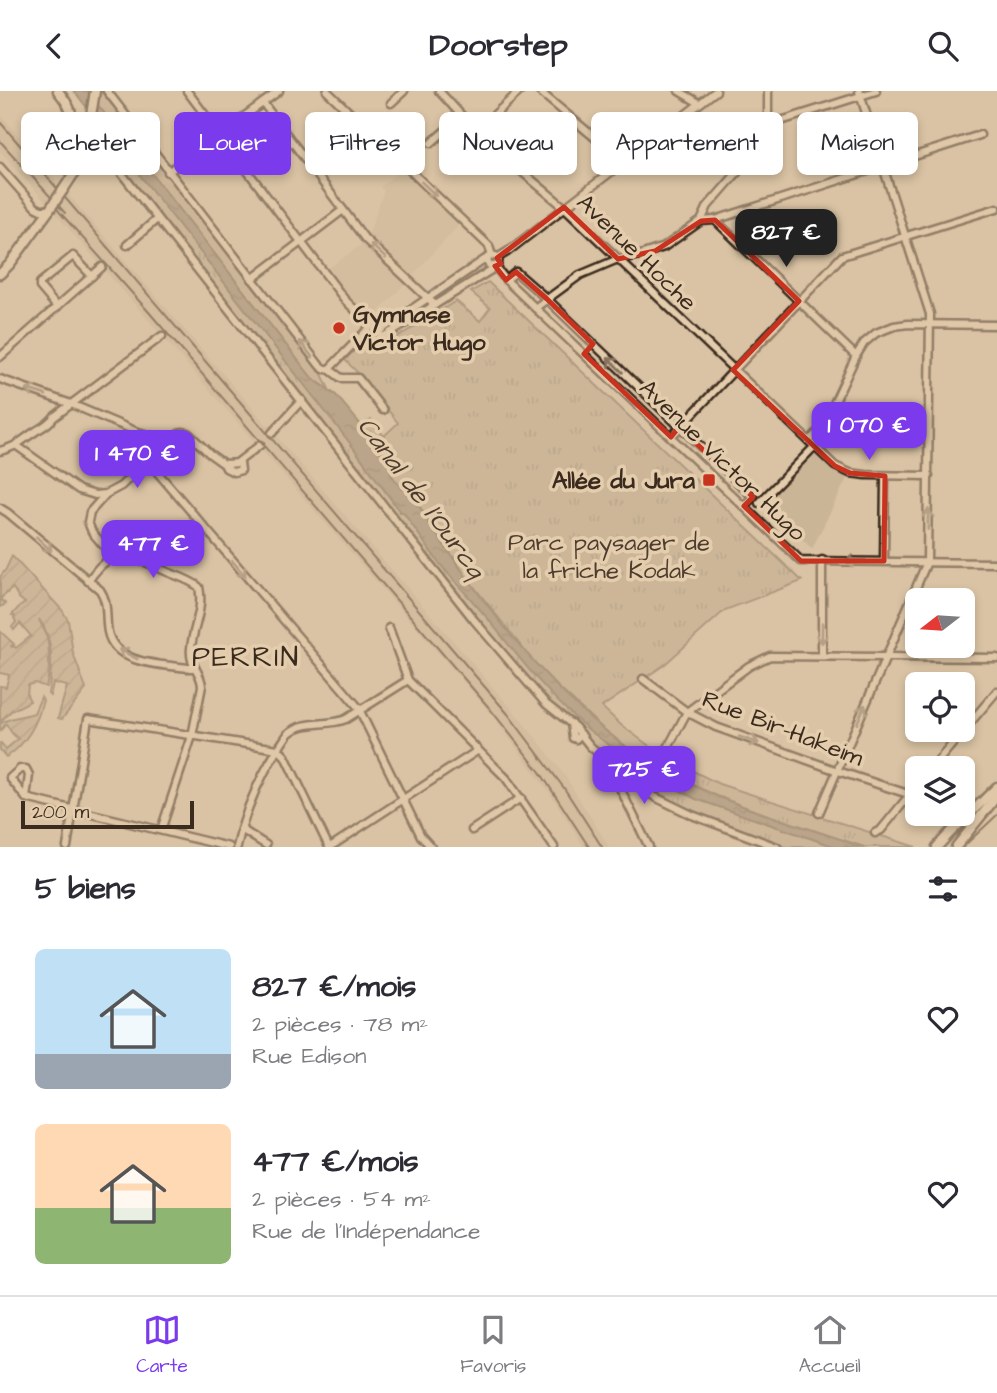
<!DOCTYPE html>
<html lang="fr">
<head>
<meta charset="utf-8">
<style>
  body { margin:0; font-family:"Architects Daughter",sans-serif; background:#f7f7f7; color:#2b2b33; height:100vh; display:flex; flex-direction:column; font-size:26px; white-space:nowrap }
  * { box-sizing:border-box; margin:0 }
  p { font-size:23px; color:#7c7c81 }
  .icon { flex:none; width:38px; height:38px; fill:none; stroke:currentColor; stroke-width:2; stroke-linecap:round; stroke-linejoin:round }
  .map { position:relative; height:756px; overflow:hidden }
  .side { display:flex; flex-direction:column; background:#fff; flex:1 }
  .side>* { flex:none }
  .top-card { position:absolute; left:21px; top:21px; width:956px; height:63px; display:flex; gap:14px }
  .needle { width:46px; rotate:253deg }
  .controls { position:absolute; left:905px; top:497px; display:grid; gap:14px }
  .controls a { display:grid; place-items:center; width:70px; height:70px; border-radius:10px; background:#fff; box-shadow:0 4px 10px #0003; font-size:35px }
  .scale { position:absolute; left:21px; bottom:18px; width:173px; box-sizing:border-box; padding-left:7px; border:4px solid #3b2a1e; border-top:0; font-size:19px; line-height:24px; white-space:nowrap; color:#3b2a1e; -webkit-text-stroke:5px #e4cdad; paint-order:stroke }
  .price { position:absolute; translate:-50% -60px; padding:0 16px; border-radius:14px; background:#7c3aed; color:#fff; font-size:23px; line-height:46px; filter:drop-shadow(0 2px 4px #0008) }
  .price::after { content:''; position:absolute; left:50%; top:42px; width:21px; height:16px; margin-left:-10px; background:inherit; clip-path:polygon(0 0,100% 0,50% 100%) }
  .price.current { background:#222; color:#fff }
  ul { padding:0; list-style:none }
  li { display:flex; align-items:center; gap:21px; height:175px; padding:0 35px }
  li span { display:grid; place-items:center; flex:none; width:196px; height:140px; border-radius:10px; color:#555 }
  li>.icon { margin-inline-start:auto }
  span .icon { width:84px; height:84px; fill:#fffc; stroke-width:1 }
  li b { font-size:30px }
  h2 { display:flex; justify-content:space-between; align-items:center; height:84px; padding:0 35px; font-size:30px }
  .pill { padding:0 24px; border-radius:10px; background:#fff; box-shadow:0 4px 10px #0003; font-size:24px; line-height:63px }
  .pill.current { background:#7c3aed; color:#fff }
  header { display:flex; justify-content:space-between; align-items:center; height:91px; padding:0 35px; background:#fff; font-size:32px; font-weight:700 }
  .tab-bar { display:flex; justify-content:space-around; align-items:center; height:98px; border-top:2px solid #e1e1e2; background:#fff; font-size:19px; color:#7c7c81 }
  .tab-bar a { display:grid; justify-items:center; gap:4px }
  .tab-bar .current { color:#7c3aed }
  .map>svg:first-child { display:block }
</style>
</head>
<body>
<header><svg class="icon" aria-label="back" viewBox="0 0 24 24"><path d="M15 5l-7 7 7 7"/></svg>Doorstep<svg class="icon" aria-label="search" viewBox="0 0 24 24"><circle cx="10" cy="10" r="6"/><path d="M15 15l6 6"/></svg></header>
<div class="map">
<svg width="997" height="756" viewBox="0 0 997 756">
  <defs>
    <pattern id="park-tufts" width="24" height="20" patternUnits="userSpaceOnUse" patternTransform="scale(1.75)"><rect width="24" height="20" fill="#bca78b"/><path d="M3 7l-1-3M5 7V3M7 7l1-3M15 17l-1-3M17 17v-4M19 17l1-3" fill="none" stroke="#9a8871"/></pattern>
    <pattern id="garden-furrows" width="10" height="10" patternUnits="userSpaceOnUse" patternTransform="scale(1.75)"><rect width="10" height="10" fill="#bca78b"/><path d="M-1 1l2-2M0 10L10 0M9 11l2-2" fill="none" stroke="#9a8871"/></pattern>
    <pattern id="water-ripples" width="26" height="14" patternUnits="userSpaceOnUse" patternTransform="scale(1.75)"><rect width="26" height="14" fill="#94806a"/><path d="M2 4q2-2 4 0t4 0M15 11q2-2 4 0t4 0" fill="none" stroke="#7a6957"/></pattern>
  </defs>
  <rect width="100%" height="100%" fill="#dac3a4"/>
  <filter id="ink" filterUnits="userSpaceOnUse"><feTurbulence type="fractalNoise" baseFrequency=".0143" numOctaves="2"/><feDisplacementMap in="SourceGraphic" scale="14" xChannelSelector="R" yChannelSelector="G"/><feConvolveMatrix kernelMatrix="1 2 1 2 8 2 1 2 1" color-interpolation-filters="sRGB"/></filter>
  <g filter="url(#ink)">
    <!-- built -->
    <g fill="#cbb597">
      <polygon points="0,23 61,95 48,114 0,60"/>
      <polygon points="401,79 457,131 458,135 414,183 408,183 368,145 384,100 380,96"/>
      <polygon points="67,102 517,624 545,658 567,688 609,756 584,756 551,704 488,619 54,121"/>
      <polygon points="364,152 405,193 372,227 326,179"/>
      <polygon points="808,357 829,377 847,387 812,458 759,406"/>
    </g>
    <!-- grass -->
    <polygon fill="#bca78b" stroke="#7c6854" stroke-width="2" points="101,0 149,59 321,281 329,298 312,287 97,13"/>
    <!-- park -->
    <g fill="url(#park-tufts)" stroke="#7c6854" stroke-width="2">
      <polygon points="95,26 350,352 400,421 403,421 442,475 588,638 626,666 675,697 696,708 836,756 786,756 694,722 637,691 631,683 625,684 593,656 575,634 548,609 513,572 353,372 93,38"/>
      <polygon points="488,191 802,490 725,519 664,574 602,616 621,634 663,665 719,693 916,756 864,756 748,717 717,705 660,678 628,657 600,635 558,596 533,570 464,483 455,468 428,432 428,427 405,396 402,398 389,382 392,379 382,363 362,335 371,329 384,345 398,332 360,284 345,269 366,247 378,258 456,210 480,230 490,217 471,201"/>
    </g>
    <!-- garden -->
    <g fill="url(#garden-furrows)" stroke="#7c6854" stroke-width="2">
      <path d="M12 465 62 519 68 529 73 562 86 598 62 628 58 627 67 595 53 592 50 605 48 603C52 578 55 548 39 528 40 532 44 538 46 543 50 556 50 583 46 596L35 592 28 594 27 604 30 610 11 620 0 631V595L6 596 9 584 0 582V540L14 553 11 555 12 556 14 555 16 557 31 545 20 532 14 539 12 536 16 531 14 527 15 525 12 524 18 517 25 512 19 507 13 497 0 508 6 513 0 516V486L6 478Z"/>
      <path d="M41 606 43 609C38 631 26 654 6 666L0 659V652H1L6 658 18 648 12 642 6 633 0 640V633C8 626 23 626 34 622Z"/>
    </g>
    <!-- water -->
    <path fill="url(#water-ripples)" stroke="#705e4c" stroke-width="2" d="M74 0H87L312 287 336 304 362 335 392 379 390 382 402 398 405 396 428 428V432C441 449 453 467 465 484 516 555 584 635 661 678 724 714 796 733 864 756H836L696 708C658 688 622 665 589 639 550 607 520 568 489 529 473 510 456 492 440 473 427 456 416 439 403 421H401L350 352Z"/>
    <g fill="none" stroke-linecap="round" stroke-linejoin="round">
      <defs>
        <g id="minor">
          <polyline points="107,0 320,275 324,278 329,278 372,234"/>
          <polyline points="187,0 345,209 378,241 484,169 488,167"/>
          <polyline points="327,0 489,155 492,165"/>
          <polyline points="439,0 483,48 564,116 835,375 850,382 866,384 929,385"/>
          <polyline points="539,0 624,71"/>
          <polyline points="679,0 699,12"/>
          <polyline points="263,12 365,148 435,214"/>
          <polyline points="391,12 404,0"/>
          <polyline points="768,34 876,0"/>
          <polyline points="476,41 520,0"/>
          <polyline points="75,48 80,43 89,41 474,529 546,613 575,636 590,655 621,683 655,706 692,724 777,756"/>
          <polyline points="431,52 462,25"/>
          <polyline points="0,76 35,116 41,119 49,119"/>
          <polyline points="168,81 279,0"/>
          <polyline points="715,129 980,44"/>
          <polyline points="701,130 715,129 856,265"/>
          <polyline points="127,154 157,128"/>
          <circle cx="493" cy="170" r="5.5"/>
          <polyline points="497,167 507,161 716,0"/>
          <polyline points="495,175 506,189 801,470 997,472"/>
          <polyline points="252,188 343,119"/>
          <polyline points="506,189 516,181 547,208 753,406 744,415"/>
          <polyline points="57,216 40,196 40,192 73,165 92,185"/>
          <polyline points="535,217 580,184 618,168 640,164 664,156 701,130 708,115 749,68 764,46 768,34 768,0"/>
          <polyline points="378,241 383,246 491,179 493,175"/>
          <polyline points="0,266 102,176"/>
          <polyline points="329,278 341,287 358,287 383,319"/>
          <polyline points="0,288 71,313 135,340 168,350"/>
          <polyline points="272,342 302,309"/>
          <polyline points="671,346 842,165 997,117"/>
          <polyline points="809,350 823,336 856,265 864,252 876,242 894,235 908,233 997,234"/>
          <polyline points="17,355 79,399 95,404 106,403 121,395 168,350 182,341 188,342 210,363 224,373 226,377 234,381 241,379 240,372 224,373"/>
          <path d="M0 360C19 355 20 350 36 340 43 336 49 333 54 326L162 245"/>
          <polyline points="147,369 358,616 421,745 431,756"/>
          <polyline points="238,371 260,354"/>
          <polyline points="105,404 90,421 88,431 92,441 114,467"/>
          <polyline points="759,412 814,356"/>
          <path d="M0 417 8 422 100 499C109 512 105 527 108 541 115 574 161 573 187 577H194"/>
          <polyline points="884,470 885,385"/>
          <path d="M88 490C94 483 99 474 107 470 128 459 151 474 170 482 180 486 190 489 199 496 204 518 193 536 191 557 189 575 201 580 202 595L192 645 161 739"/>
          <polyline points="389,537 408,589 506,687 554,756"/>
          <polyline points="822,565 822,469"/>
          <polyline points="643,588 687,621 716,636 835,679 917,706"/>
          <polyline points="571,632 573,647 576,648 581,643"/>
          <polyline points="664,664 687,621 749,575 770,565 997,567"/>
          <polyline points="932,677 997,600"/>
          <polygon points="20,678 26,678 29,684 26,707 10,687"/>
          <polyline points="618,680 619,695 649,756"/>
          <polyline points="26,707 229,756"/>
          <polyline points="819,722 927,471 930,223 859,0"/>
          <polyline points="962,722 969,725 973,730 970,737"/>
          <polyline points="241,738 266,754"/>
          <polyline points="472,739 521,707"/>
          <polyline points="875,742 881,739 917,695"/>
          <polyline points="67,756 88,628 278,658 285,665 329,756"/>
          <path d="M237 756C245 716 264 677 288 643 304 628 327 636 346 628L408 589"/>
          <polyline points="330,756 477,660"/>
        </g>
        <g id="major">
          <path d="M58 0C75 21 71 24 75 49 77 59 78 67 76 78"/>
          <polyline points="63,99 84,67 95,0"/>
          <polyline points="0,183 10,173 50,118"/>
          <polyline points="937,756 948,744 997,696"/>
          <polyline points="956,756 997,705"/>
        </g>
      </defs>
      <!-- minor casing -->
      <use href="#minor" stroke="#3b2a1e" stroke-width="11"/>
      <!-- major casing -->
      <use href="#major" stroke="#3b2a1e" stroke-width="13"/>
      <!-- minor -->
      <use href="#minor" stroke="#e4cdad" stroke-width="6"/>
      <!-- major -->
      <use href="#major" stroke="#e4cdad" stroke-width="8"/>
      <!-- tram -->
      <polyline stroke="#3b2a1e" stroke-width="2" points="963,756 997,724"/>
      <!-- rail -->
      <g stroke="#3b2a1e" stroke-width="2">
        <polyline points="0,31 508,623 564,697 602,756"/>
        <polyline points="0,50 65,122"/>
        <polyline points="56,117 148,220 491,619 540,681 589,756"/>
      </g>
      <defs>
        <polyline id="major-bridge" points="50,118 63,99"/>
      </defs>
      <!-- major-bridge casing -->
      <use href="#major-bridge" stroke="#3b2a1e" stroke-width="13" stroke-linecap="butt"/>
      <!-- major-bridge -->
      <use href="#major-bridge" stroke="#e4cdad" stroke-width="8"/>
    </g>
    <!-- one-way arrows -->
    <defs><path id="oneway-shaft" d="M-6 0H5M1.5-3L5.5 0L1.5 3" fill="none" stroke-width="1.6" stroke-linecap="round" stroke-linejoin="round" transform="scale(1.75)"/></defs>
    <g stroke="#87735e">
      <use href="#oneway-shaft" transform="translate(429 98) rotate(44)"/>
      <use href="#oneway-shaft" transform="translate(378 160) rotate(-136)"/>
      <use href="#oneway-shaft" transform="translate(306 258) rotate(-128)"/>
      <use href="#oneway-shaft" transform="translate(615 274) rotate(-136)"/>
      <use href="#oneway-shaft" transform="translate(36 301) rotate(-163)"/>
      <use href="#oneway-shaft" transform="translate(928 428) rotate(-89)"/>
      <use href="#oneway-shaft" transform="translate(44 453) rotate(43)"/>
      <use href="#oneway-shaft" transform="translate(855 470) rotate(-180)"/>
      <use href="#oneway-shaft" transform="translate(239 478) rotate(50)"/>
      <use href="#oneway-shaft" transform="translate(822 542) rotate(91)"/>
      <use href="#oneway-shaft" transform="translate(128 563) rotate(-152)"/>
      <use href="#oneway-shaft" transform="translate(861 623) rotate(-67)"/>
      <use href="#oneway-shaft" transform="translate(749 649) rotate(19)"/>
    </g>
  </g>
  <!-- marked area -->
  <path d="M0 0H997V756H0ZM564 116 618 168 655 160 701 130 715 129 799 210 733 279 835 375 850 382 885 385 884 470H801L744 415 753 406 679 336 671 346 584 263 593 253 547 208 516 181 506 189 495 175 501 173 497 167Z" fill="#dac3a4" fill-opacity=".55" fill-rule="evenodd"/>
  <path fill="none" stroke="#c8321e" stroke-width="5" stroke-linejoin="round" d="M564 116 618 168 655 160 701 130 715 129 799 210 733 279 835 375 850 382 885 385 884 470H801L744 415 753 406 679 336 671 346 584 263 593 253 547 208 516 181 506 189 495 175 501 173 497 167Z"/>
  <!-- markers -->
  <g fill="#c8321e" stroke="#e4cdad" stroke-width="2.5">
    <circle cx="339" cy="237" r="7"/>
    <rect x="702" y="382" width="14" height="14" rx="3.5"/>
  </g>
  <g text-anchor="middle" stroke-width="7" stroke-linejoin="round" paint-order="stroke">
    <!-- street labels -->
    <g font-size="24" fill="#3b2a1e" stroke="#e4cdad">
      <text transform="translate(637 161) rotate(44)" y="8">Avenue Hoche</text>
      <text transform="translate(723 369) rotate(44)" y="8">Avenue Victor Hugo</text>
      <text transform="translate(783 637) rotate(21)" y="8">Rue Bir-Hakeim</text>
    </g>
    <!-- poi labels -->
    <g font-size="24" font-weight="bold" fill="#3b2a1e" stroke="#e4cdad" text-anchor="start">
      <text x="353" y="231">Gymnase<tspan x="353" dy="28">Victor Hugo</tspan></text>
      <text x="695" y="397" text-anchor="end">Allée du Jura</text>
    </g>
    <!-- park labels -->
    <g font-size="24" fill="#4e3d2e" stroke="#e4cdad">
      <text x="609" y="459">Parc paysager de<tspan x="609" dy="28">la friche Kodak</tspan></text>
    </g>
    <!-- water labels -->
    <g font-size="26" font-style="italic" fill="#4d3b2d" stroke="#e4cdad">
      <text transform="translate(422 406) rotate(53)" y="9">Canal de l'Ourcq</text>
    </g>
    <!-- quarter labels -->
    <g font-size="28" letter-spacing="2" fill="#3b2a1e" stroke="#e4cdad">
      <text x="246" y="575">PERRIN</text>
    </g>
  </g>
</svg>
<div class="controls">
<a><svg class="needle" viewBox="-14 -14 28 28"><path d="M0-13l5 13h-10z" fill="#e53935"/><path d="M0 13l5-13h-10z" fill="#7c7c81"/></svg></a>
<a><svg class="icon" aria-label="locate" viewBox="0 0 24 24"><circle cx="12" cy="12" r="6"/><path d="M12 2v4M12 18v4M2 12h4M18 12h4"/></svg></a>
<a><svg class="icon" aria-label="layers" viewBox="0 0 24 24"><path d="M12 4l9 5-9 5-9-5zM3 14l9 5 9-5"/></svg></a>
</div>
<div class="scale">200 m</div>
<b class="price current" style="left:786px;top:178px">827 €</b>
<b class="price" style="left:869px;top:371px">1 070 €</b>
<b class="price" style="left:137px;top:399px">1 470 €</b>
<b class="price" style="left:153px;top:489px">477 €</b>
<b class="price" style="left:644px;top:715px">725 €</b>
<div class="top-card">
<a class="pill">Acheter</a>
<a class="pill current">Louer</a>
<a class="pill">Filtres</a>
<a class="pill">Nouveau</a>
<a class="pill">Appartement</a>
<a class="pill">Maison</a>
</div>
</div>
<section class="side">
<h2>5 biens<svg class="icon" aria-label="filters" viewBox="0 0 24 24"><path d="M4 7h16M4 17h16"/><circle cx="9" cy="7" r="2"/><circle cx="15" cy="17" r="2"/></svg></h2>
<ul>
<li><span style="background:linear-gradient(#bfe0f5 75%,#9aa5b1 0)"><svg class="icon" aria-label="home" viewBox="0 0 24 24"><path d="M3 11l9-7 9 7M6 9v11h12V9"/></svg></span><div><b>827 €/mois</b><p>2 pièces · 78 m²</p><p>Rue Edison</p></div><svg class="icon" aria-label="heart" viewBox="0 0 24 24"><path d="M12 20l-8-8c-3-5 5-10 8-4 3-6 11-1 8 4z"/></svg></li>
<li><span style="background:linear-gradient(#ffd9b3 60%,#8fb573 0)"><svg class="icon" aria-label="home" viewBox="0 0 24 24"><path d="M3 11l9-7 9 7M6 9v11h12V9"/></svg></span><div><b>477 €/mois</b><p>2 pièces · 54 m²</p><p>Rue de l'Indépendance</p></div><svg class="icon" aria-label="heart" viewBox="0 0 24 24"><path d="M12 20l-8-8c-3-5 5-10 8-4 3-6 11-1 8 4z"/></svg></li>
</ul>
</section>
<nav class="tab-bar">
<a class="current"><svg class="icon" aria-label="map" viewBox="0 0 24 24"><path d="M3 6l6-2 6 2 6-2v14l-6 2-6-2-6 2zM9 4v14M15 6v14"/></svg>Carte</a>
<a><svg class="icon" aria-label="saved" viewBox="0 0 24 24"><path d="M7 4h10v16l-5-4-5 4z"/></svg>Favoris</a>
<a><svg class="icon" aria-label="home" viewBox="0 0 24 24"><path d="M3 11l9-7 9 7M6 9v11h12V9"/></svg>Accueil</a>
</nav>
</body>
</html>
